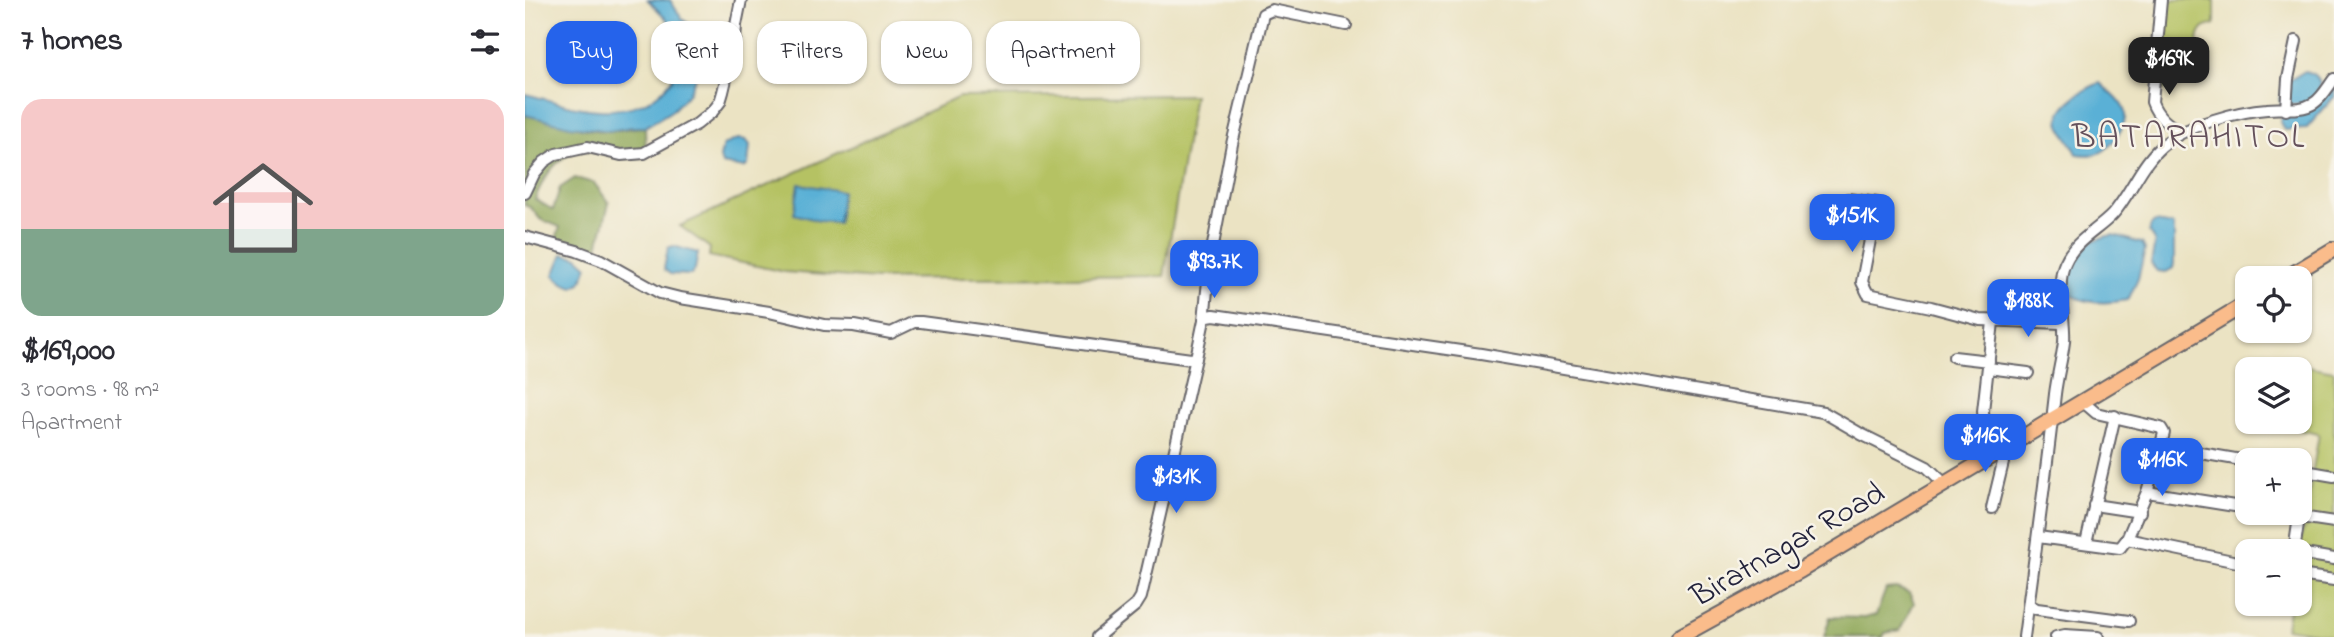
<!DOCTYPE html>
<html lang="en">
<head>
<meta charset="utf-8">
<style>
  body { margin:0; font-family:"Indie Flower",sans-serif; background:#f2f2f3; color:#2b2b33; height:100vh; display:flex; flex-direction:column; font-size:26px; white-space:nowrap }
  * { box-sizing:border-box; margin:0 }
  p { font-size:23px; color:#7c7c81 }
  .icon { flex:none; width:38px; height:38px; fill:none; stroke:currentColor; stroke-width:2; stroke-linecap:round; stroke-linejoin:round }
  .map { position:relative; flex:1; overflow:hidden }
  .panel { display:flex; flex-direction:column; background:#fff; width:525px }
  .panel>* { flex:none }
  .guide { position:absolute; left:21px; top:21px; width:665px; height:63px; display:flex; gap:14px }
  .tools { position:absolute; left:1710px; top:266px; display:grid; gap:14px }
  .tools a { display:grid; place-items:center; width:77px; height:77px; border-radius:14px; background:#fff; box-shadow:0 2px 5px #0004; font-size:35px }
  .price { position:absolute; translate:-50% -60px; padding:0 16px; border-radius:14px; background:#2563eb; color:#fff; font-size:23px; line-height:46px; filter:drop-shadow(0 2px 4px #0008) }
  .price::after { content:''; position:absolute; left:50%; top:42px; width:21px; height:16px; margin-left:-10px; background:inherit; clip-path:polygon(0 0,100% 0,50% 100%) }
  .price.active { background:#222; color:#fff }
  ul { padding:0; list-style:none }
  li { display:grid; align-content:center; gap:14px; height:371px; padding:0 21px }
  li+li { border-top:2px solid #e1e1e2 }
  li span { display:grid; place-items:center; height:217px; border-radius:21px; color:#555 }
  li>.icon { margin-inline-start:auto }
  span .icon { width:126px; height:126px; fill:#fffc; stroke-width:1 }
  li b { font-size:30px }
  h2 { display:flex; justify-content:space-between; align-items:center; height:84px; padding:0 21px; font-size:30px }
  .chip { padding:0 24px; border-radius:21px; background:#fff; box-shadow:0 2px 5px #0004; font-size:24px; line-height:63px }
  .chip.active { background:#2563eb; color:#fff }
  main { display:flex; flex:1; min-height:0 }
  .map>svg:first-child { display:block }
</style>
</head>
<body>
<main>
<section class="panel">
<h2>7 homes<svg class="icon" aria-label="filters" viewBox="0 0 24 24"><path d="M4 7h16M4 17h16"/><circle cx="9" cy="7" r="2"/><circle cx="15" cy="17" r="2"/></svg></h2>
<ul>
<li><span style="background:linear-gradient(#f6c9c9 60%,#7fa58c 0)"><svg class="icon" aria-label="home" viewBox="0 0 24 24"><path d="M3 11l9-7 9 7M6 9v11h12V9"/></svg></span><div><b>$169,000</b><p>3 rooms · 98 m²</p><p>Apartment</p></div></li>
</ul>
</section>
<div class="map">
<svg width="1809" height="637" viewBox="0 0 1809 637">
  <rect width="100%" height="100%" fill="#f7f3e8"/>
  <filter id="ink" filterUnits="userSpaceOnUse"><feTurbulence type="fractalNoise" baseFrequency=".0143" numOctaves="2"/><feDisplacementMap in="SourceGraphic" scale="14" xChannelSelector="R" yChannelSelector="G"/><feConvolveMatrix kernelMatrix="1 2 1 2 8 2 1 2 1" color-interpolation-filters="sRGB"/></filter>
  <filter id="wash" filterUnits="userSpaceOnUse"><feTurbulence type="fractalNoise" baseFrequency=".00686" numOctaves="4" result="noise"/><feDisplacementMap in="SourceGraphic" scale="28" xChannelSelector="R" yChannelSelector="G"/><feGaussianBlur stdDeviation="1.57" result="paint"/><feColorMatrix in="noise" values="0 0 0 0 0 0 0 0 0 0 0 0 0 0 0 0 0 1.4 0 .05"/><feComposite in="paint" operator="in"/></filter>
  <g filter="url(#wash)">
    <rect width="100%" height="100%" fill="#ebe3c3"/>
    <!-- green -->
    <g fill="#b5c264" stroke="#6c7250" stroke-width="2">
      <path d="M1640 0H1690V24C1686 26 1682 26 1679 28 1660 44 1699 88 1632 89Z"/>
      <polygon points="669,95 639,276 351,279 260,272 184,256 185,248 155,226 434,97"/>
      <polygon points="1749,360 1809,371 1809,636 1761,628 1765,604 1774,604 1774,551 1794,434 1737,422 1774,422 1774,369 1747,369"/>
    </g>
    <!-- forest -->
    <g fill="#90a85a" stroke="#59654a" stroke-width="2">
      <path d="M0 115C27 120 53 130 81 131 94 131 107 127 120 127L121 158C102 160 86 154 67 151 37 147 19 175 10 199L28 210 35 188 50 178 69 183 84 203 71 255 30 242 35 227 15 219 6 208 0 205Z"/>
      <polygon points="1371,588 1384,593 1389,603 1375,630 1360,633 1358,637 1299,637 1305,617 1339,618 1351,615 1361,589"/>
    </g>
    <!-- water -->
    <g fill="#5ab0d6" stroke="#3e6988" stroke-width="2">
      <path d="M123 0H145L157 19 167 26 175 42V59L171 77 163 94 148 110 120 127H107L85 131 45 126 0 115V94C27 100 57 112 86 110 118 108 147 94 154 60 155 53 156 44 154 38 149 24 133 11 123 0Z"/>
      <path d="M1780 71C1801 77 1797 91 1784 103L1757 105 1754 99 1759 84Z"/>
      <path d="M1575 83C1583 91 1597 100 1600 113 1602 125 1586 149 1574 153 1567 156 1560 155 1552 154 1548 144 1539 135 1535 125 1529 107 1561 88 1575 83Z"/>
      <polygon points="1809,87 1809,97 1781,129 1759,130 1755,122 1758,116 1781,113 1789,108"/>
      <polygon points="213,139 221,140 225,145 223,165 219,168 197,164 195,158 198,145"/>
      <polygon points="274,184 317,191 313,223 294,221 269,214"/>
      <polygon points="1630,222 1649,225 1649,263 1648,268 1641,272 1632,271 1626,264 1630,242 1624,232 1626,225"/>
      <path d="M1587 235C1599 236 1605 242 1617 243L1620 249 1613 279 1603 300C1582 304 1557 304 1540 291 1545 255 1551 243 1587 235Z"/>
      <polygon points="148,246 173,253 170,269 166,275 145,274 139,269 143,248"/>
      <polygon points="38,254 53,257 63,266 56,283 48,287 38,283 29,275"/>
    </g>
  </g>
  <g filter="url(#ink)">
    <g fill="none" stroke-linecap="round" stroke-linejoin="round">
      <defs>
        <g id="minor">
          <path d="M1636 0 1627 102C1632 116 1644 126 1657 132"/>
          <polyline points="1761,110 1763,79 1771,41"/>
          <polyline points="0,193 9,174 19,162 31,154 63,147 96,155 119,153 172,124 188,111 195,102 198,92 210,41 211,25 216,0"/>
          <polyline points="1323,199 1352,203 1337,282 1343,294 1406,307 1455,320 1537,323"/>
          <polyline points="0,237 52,251 76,260 135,293 155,298 244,312 299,325 329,326 366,333 389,322 396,322 666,359 671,358 679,320 683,316 689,315 956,354 1298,412 1336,434 1402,467 1420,484"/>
          <polyline points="679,320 685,261 707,144 738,14 747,10 821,25"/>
          <polyline points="1429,357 1464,361"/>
          <polyline points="1463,368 1503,373"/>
          <polyline points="1557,401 1571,413 1636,428 1639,433 1636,444 1641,447 1722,461"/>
          <polyline points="1462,458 1458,411 1468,322"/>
          <polyline points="1774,470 1809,476"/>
          <polyline points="1622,492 1722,508"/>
          <polyline points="1569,505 1615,512"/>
          <polyline points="1467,508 1482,446"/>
          <polyline points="1749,513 1809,522"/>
          <polyline points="1513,537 1595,548 1602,539 1722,564"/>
          <polyline points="1602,539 1622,492 1636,444"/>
          <polyline points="1561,543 1590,416"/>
          <polyline points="1769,551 1774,517"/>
          <polyline points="1774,553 1809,559"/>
          <polyline points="1774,575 1809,580"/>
          <polyline points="1504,605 1512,609 1604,621"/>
          <polyline points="572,637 611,605 616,597 671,358"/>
          <path d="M1499 637C1510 556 1521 475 1530 394 1532 377 1537 359 1539 342 1541 319 1530 284 1540 263 1550 240 1572 231 1588 214 1607 192 1617 160 1642 142 1664 125 1713 111 1742 109 1757 107 1775 112 1789 103 1797 98 1803 87 1809 79"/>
          <polyline points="1531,637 1540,635 1573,637"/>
        </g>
        <g id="major">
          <polyline points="1761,278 1809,249"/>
          <polyline points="1154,637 1276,570 1722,303"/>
        </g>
      </defs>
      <!-- minor casing -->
      <use href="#minor" stroke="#68666b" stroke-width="14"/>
      <!-- major casing -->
      <use href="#major" stroke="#68666b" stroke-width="18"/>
      <!-- minor -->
      <use href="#minor" stroke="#fff" stroke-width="10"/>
      <!-- major -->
      <use href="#major" stroke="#fabc8b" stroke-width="14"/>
    </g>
  </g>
  <g text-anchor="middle" stroke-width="5" stroke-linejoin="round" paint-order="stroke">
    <!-- street labels -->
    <g font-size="32" fill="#22223b" stroke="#f7f3e8">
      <text transform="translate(1262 543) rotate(-30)" y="11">Biratnagar Road</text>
    </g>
    <!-- quarter labels -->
    <g font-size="35" letter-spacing="2" fill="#64505b" stroke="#f7f3e8">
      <text x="1664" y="147">BATARAHITOL</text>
    </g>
  </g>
</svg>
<div class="tools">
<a><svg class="icon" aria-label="locate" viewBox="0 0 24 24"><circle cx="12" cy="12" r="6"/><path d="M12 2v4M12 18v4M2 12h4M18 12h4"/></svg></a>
<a><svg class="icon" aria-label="layers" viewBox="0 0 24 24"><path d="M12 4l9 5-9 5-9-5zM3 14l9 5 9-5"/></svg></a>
<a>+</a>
<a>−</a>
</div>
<b class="price active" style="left:1644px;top:97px">$169K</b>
<b class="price" style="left:1327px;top:254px">$151K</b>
<b class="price" style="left:689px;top:300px">$93.7K</b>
<b class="price" style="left:1503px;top:339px">$188K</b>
<b class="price" style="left:1460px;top:474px">$116K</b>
<b class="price" style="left:1637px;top:498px">$116K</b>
<b class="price" style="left:651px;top:515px">$131K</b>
<div class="guide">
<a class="chip active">Buy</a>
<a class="chip">Rent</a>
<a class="chip">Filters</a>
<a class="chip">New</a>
<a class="chip">Apartment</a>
</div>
</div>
</main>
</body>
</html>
